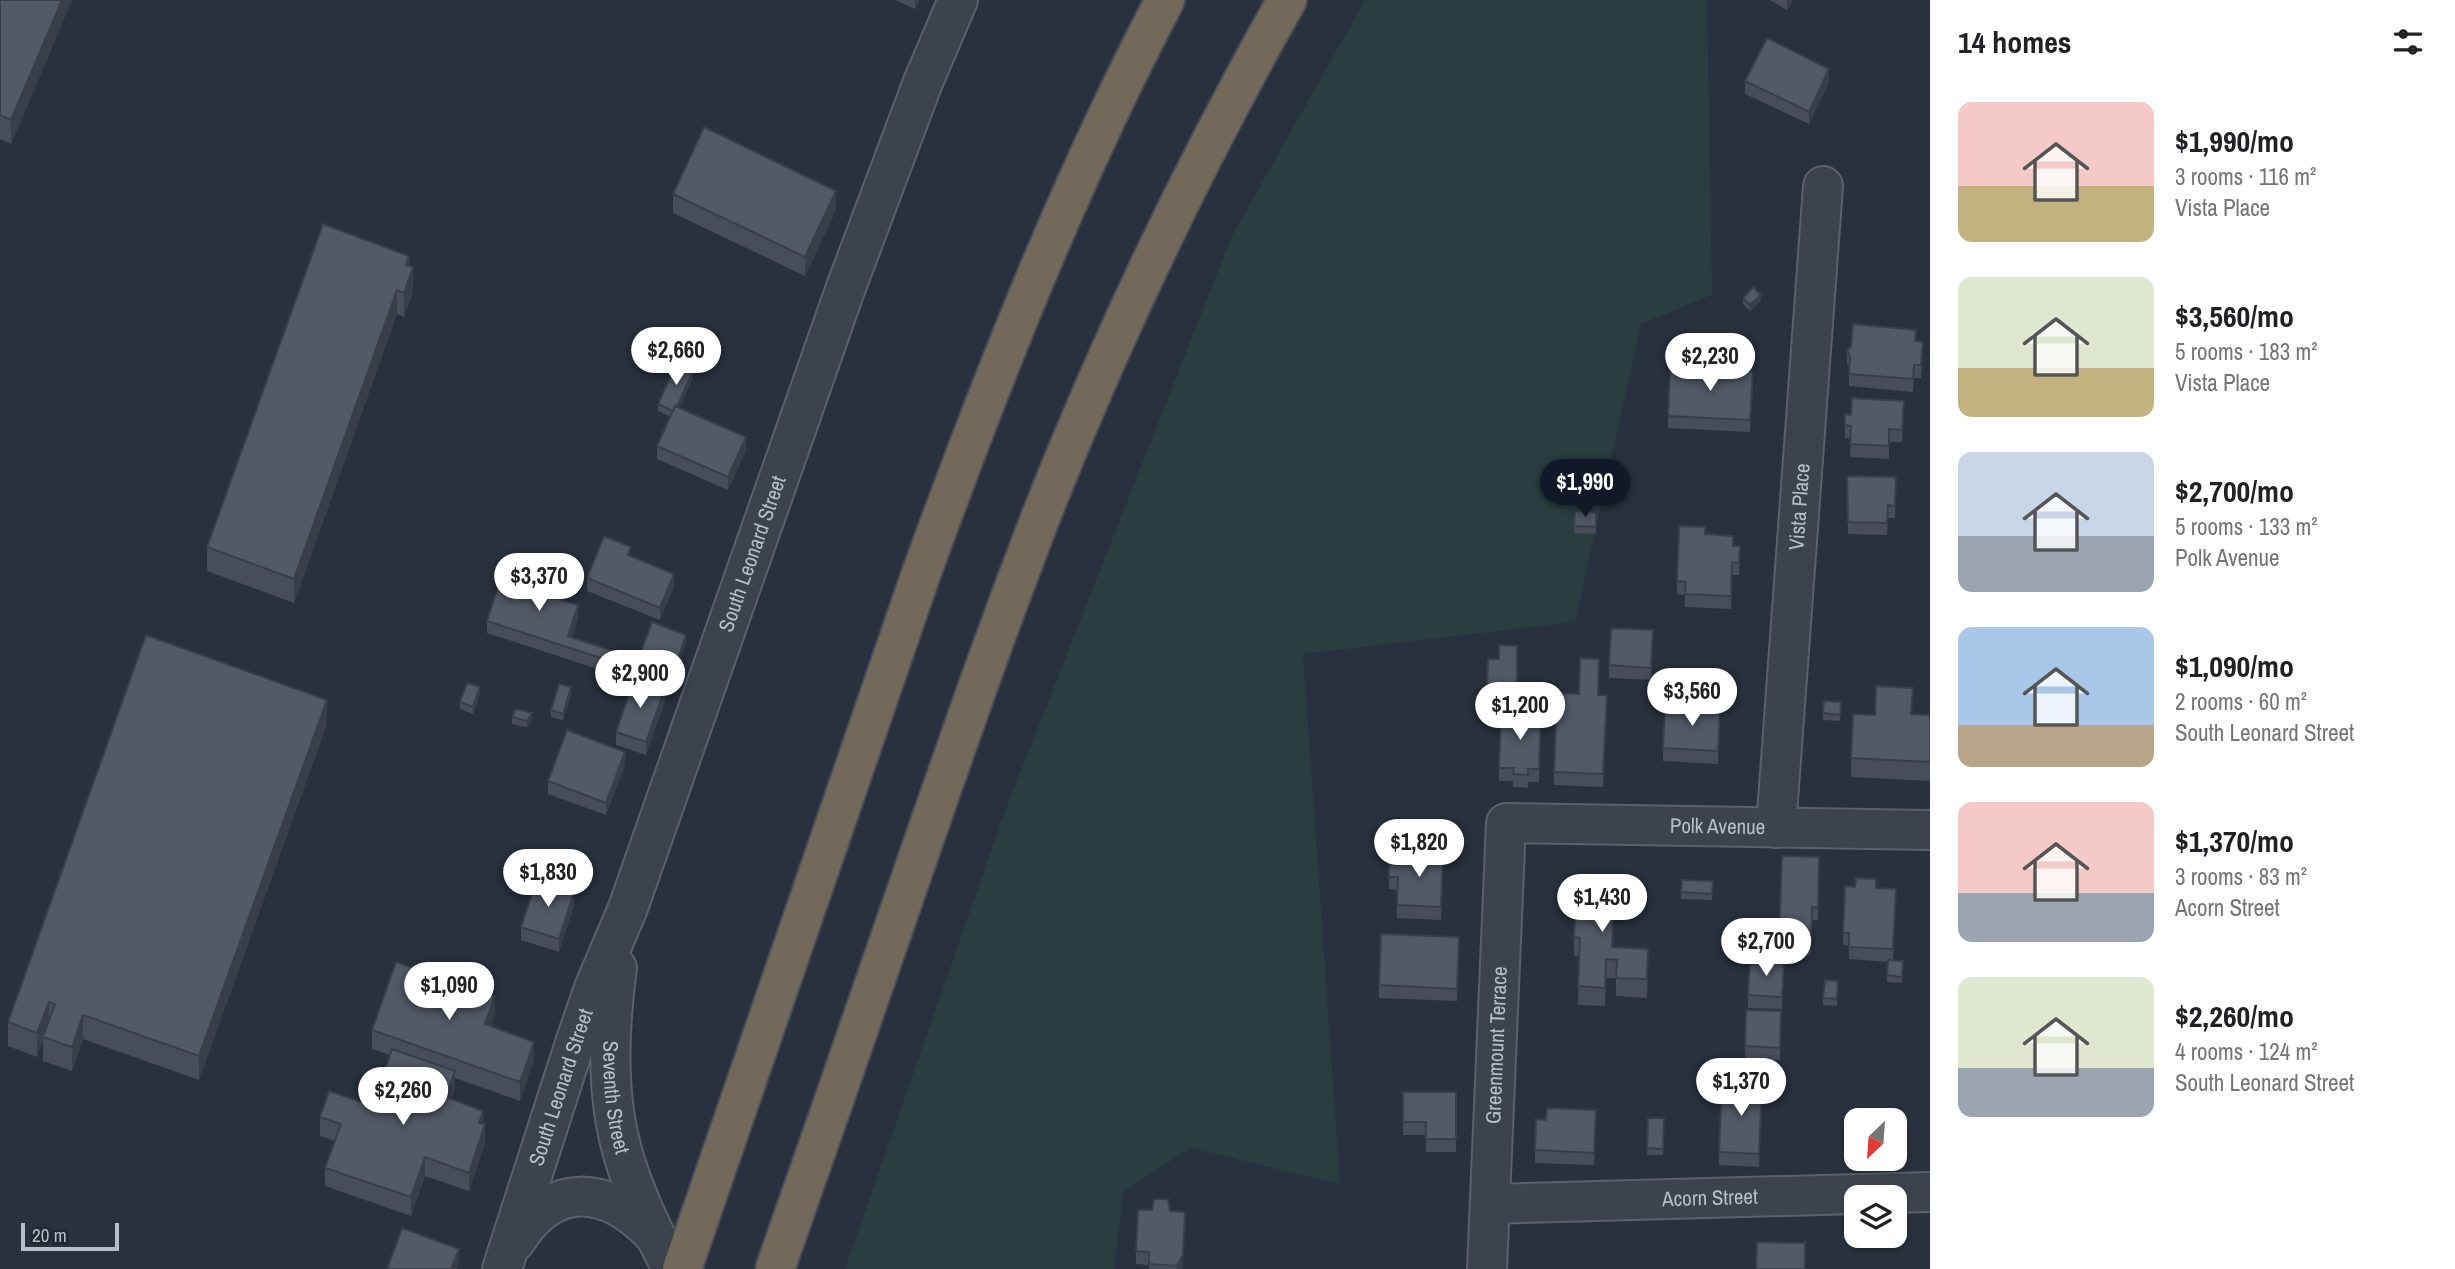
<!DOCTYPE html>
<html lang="en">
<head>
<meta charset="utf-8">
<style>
  body { margin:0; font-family:"Archivo Narrow",sans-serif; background:#f6f6f6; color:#202124; height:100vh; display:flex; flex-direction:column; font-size:26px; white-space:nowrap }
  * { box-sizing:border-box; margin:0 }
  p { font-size:23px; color:#757577 }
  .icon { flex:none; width:38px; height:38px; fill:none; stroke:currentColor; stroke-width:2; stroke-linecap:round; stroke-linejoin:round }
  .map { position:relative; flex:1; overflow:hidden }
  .side { display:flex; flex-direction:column; background:#fff; width:525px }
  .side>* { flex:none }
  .needle { width:46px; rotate:205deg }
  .buttons { position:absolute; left:1844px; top:1108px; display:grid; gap:14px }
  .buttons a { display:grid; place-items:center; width:63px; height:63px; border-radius:14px; background:#fff; box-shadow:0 2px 5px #0004; font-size:35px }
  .scale { position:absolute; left:21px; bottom:18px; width:98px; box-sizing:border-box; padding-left:7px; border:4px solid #b8bec8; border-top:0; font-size:19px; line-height:24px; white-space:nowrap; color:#b8bec8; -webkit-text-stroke:5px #212832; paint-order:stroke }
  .price { position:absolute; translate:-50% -60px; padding:0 16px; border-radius:24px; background:#fff; color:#222; font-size:23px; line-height:46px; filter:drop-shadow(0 2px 4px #0008) }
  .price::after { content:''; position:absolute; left:50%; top:42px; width:21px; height:16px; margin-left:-10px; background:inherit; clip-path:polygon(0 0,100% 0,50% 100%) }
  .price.selected { background:#111827; color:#fff }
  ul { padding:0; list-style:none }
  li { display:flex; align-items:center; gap:21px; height:175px; padding:0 28px }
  li span { display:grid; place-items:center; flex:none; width:196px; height:140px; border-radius:14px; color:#555 }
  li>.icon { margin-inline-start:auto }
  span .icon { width:84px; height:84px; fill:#fffc; stroke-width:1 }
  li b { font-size:30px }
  h2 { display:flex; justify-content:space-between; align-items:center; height:84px; padding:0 28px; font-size:30px }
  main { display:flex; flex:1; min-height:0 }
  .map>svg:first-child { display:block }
</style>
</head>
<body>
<main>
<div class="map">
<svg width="1930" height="1269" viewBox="0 0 1930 1269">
  <rect width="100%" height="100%" fill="#28313d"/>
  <!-- green -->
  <polygon fill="#2b3e3f" points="1365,0 1707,0 1712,295 1641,324 1575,622 1303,654 1340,1184 1190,1148 1123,1192 1114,1269 845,1269 1005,811 1232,236"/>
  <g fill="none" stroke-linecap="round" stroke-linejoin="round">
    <defs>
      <g id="minor">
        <path id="s1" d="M1776 828 1823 186"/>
        <path id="s2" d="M617 968C610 1019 607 1068 615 1118 623 1171 648 1222 672 1269"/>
        <path id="s3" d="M1490 1204 1930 1192"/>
        <path d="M515 1242C553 1181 605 1185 652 1233"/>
        <path id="s4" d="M502 1269 576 1040 594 988 628 908 845 290 923 82 958 0"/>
        <path id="s5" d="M1487 1269 1506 823 1930 830"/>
      </g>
      <g id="motorway">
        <path d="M682 1269 921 574C992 379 1068 185 1165 0"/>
        <path d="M775 1269C822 1135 869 1000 915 866 958 742 1001 618 1049 496 1117 326 1197 160 1287 0"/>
      </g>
    </defs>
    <!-- minor casing -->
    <use href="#minor" stroke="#5a616b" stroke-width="42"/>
    <!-- motorway casing -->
    <use href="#motorway" stroke="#474e58" stroke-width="42"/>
    <!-- minor -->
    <use href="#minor" stroke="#3c434d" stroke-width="38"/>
    <!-- motorway -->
    <use href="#motorway" stroke="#72695a" stroke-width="38"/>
  </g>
  <!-- wall -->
  <g fill="#474d59">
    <polygon points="0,0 72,0 11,144 0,139"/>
    <polygon points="895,0 919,0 915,9"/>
    <polygon points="1770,0 1793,0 1787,10"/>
    <polygon points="1745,81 1829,82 1809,124 1745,94"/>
    <polygon points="673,194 836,210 805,276 673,213"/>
    <polygon points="409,266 413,292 404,317 397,314 294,603 207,571 207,547"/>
    <polygon points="1743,298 1761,301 1750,311 1743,304"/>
    <polygon points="1916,341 1923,355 1921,378 1914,378 1913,392 1849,386 1849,367 1847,363 1847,350"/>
    <polygon points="693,378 679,408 746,450 728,490 657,459 657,446 671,417 658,411 658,404"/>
    <polygon points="1753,384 1750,432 1668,428 1668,416"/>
    <polygon points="1904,414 1902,442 1889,442 1889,459 1850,457 1851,439 1845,438 1845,425"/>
    <polygon points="1847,476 1896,477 1895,518 1888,518 1887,535 1848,534"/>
    <polygon points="1575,511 1596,512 1596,534 1574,533"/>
    <polygon points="1705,534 1733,546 1740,559 1739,575 1732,575 1731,609 1685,607 1685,595 1677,594 1677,581"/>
    <polygon points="631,557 674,587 660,620 587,591 587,578"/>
    <polygon points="562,600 578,617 572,637 616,652 616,664 613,674 487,633 487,621"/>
    <polygon points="686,642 676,671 641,659 641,652"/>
    <polygon points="1653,643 1651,680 1609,678 1609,665"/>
    <polygon points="1517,646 1517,697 1487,697 1488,659 1499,659"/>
    <polygon points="1599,672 1598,695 1607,708 1603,787 1554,785 1554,772 1579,694"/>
    <polygon points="480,694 473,714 460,709 460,702"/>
    <polygon points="571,694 563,720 551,717 551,710"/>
    <polygon points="665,701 646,755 616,745 616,732"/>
    <polygon points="1841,702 1840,721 1823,720 1823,713"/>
    <polygon points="1912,714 1930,715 1930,781 1851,777 1851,758 1875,715"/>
    <polygon points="512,717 532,720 527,727 512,724"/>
    <polygon points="1720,721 1718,764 1663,761 1663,748"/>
    <polygon points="327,724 199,1080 83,1039 72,1071 43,1061 43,1040 37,1057 8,1046 8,1022"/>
    <polygon points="1541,728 1539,782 1528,782 1528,788 1513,787 1513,781 1499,781 1499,768"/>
    <polygon points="625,765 606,815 548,794 548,781"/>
    <polygon points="1819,857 1818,920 1812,920 1811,955 1779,954 1779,941"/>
    <polygon points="1389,864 1443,866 1441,920 1397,918 1397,890 1389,889"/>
    <polygon points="1682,880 1713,881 1712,900 1681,899"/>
    <polygon points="1876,888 1896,902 1893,960 1903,961 1902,983 1887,982 1888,962 1849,959 1849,946 1843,945 1843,933"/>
    <polygon points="1615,895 1613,947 1648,968 1647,998 1616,996 1616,978 1606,978 1605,1006 1578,1005 1579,956 1574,956 1574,937"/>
    <polygon points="574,905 559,952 521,940 521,927"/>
    <polygon points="1459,950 1457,1001 1379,998 1379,985"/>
    <polygon points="1784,973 1782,1009 1748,1008 1748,995"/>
    <polygon points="1838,981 1837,1006 1823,1005 1823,998"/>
    <polygon points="1746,1010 1781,1011 1780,1060 1745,1059"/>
    <polygon points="495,1014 490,1026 534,1060 520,1101 455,1078 455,1089 451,1099 483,1124 485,1143 469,1191 425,1176 411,1216 325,1186 325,1168 335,1141 320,1136 320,1117 373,1106 390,1055 372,1049 372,1030"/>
    <polygon points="1403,1092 1456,1092 1456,1152 1426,1152 1426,1135 1403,1135"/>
    <polygon points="1762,1097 1759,1167 1719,1165 1719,1152"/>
    <polygon points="1648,1118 1664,1118 1663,1155 1647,1155"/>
    <polygon points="1596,1123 1594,1165 1535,1163 1535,1150"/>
    <polygon points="1152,1210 1183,1267 1182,1269 1149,1269 1149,1265 1136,1264 1136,1251"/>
  </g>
  <!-- shaded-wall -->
  <g fill="#393f48">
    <polygon points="62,0 72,0 11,144 11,120"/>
    <polygon points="915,0 919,0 915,9"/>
    <polygon points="1787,0 1793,0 1787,10"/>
    <polygon points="1829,69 1829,82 1809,124 1809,112"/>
    <polygon points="836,191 836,210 805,276 805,257"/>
    <polygon points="409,256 409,277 413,267 413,292 404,317 404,293 406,265"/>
    <polygon points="397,290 397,314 294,603 294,579"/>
    <polygon points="1761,295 1761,301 1750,311 1750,305"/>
    <polygon points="693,371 693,378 675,418 675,412"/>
    <polygon points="746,437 746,450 728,490 728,477"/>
    <polygon points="674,574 674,587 660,620 660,608"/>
    <polygon points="578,605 578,617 568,649 568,636"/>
    <polygon points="686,635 686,642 676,671 676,665"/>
    <polygon points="616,652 616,664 613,674 613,662"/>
    <polygon points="480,687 480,694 473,714 473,707"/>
    <polygon points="571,687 571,694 563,720 563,714"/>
    <polygon points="665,688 665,701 646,755 646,742"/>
    <polygon points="327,700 327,724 199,1080 199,1056"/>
    <polygon points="532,713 532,720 527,727 527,721"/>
    <polygon points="625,752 625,765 606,815 606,803"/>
    <polygon points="1615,876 1615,895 1612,959"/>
    <polygon points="574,892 574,905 559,952 559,939"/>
    <polygon points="495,996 495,1014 485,1043 485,1024"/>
    <polygon points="49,1002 49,1026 43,1037 43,1040 37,1057 37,1033"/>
    <polygon points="83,1015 83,1039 72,1071 72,1047"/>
    <polygon points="534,1042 534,1060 520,1101 520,1082"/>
    <polygon points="455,1071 455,1089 446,1116 446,1097"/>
    <polygon points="483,1111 483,1129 479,1123"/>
    <polygon points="485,1124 485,1143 469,1191 469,1173"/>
    <polygon points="425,1157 425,1176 411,1216 411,1197"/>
    <polygon points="1185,1225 1183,1267 1182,1269 1177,1269"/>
    <polygon points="459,1249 459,1262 456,1269 451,1269"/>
  </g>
  <!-- building -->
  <g fill="#525a67" stroke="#393f48" stroke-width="2">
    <polygon points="0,0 62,0 11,120 0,115"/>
    <polygon points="1767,38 1829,69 1809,112 1745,81"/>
    <polygon points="704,127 836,191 805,257 673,194"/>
    <polygon points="323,224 409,256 406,265 413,267 404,293 397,290 294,579 207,547"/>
    <polygon points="1753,287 1761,295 1750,305 1743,298"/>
    <polygon points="1853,324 1916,330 1915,341 1923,342 1921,365 1914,365 1913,379 1849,374 1850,356 1847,350 1851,346"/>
    <polygon points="677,363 693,371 677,407 675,406 673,411 658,404"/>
    <polygon points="1670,367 1753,371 1750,420 1668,416"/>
    <polygon points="1852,398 1904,401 1902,430 1889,429 1889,446 1850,444 1851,426 1845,425 1845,414 1851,415"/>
    <polygon points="675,406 746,437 728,477 657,446"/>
    <polygon points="1847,476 1896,477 1895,506 1888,505 1887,523 1848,522"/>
    <polygon points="1575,511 1596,512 1596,527 1574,526"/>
    <polygon points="1679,526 1705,527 1705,534 1733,536 1733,546 1740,546 1739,563 1732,562 1731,596 1685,594 1686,582 1677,581"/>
    <polygon points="604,536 631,547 628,555 674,574 660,608 587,578"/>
    <polygon points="504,569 562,588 559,599 578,605 568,636 616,652 613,662 487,621"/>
    <polygon points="652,622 686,635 676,665 641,652"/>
    <polygon points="1611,628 1653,630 1651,668 1609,665"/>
    <polygon points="146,635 327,700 199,1056 83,1015 72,1047 43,1037 55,1004 49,1002 37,1033 8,1022"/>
    <polygon points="1499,645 1517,646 1517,690 1487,690 1488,659 1499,659"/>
    <polygon points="1580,658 1599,659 1598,695 1607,695 1603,774 1554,772 1557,693 1579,694"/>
    <polygon points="635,677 665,688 646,742 616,732"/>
    <polygon points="467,683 480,687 473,707 460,702"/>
    <polygon points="559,684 571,687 563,714 551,710"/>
    <polygon points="1876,686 1913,688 1911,714 1930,715 1930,762 1851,758 1853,714 1875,715"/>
    <polygon points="1824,701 1841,702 1840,715 1823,713"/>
    <polygon points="1665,705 1720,708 1718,751 1663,748"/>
    <polygon points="516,709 532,713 527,721 512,717"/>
    <polygon points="1501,713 1541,715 1539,769 1528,769 1528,775 1513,774 1514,768 1499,768"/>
    <polygon points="567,730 625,752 606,803 548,781"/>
    <polygon points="1399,852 1443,854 1441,907 1397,905 1398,877 1389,877 1389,864 1399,865"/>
    <polygon points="1782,856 1819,857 1818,908 1812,907 1811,942 1779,941"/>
    <polygon points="1577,874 1615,876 1612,947 1648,949 1647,979 1616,978 1617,960 1606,959 1605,988 1578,986 1580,938 1574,937"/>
    <polygon points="1856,878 1876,879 1876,888 1896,889 1893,949 1849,947 1849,933 1843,933 1845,886 1855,887"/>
    <polygon points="537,879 574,892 559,939 521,927"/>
    <polygon points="1682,880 1713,881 1712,894 1681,892"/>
    <polygon points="1381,934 1459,937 1457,989 1379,985"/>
    <polygon points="1750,958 1784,960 1782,997 1748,995"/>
    <polygon points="1888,960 1903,961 1902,977 1887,975"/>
    <polygon points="396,962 495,996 485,1024 534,1042 520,1082 372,1030"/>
    <polygon points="1825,980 1838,981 1837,999 1823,998"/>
    <polygon points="1746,1010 1781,1011 1780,1048 1745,1046"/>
    <polygon points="392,1049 455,1071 446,1097 483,1111 479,1123 485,1124 469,1173 425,1157 411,1197 325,1168 341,1124 320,1117 329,1091 373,1106"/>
    <polygon points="1722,1082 1762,1084 1759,1154 1719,1152"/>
    <polygon points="1403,1092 1456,1092 1456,1139 1426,1139 1426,1122 1403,1122"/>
    <polygon points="1547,1108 1596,1110 1594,1153 1535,1150 1536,1119 1546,1120"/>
    <polygon points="1648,1118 1664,1118 1663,1149 1647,1148"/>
    <polygon points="1154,1199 1168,1199 1170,1211 1185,1212 1183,1255 1177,1266 1149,1264 1149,1252 1136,1251 1138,1210 1152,1210"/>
    <polygon points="402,1228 459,1249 451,1269 387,1269"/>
    <polygon points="1757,1242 1805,1243 1805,1269 1756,1269"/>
  </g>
  <g text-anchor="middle" stroke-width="5" stroke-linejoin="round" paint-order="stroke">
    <!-- street labels -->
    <g font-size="21" fill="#b8bec8" stroke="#212832">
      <text dy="7" stroke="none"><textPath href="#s1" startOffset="322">Vista Place</textPath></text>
      <text dy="7" stroke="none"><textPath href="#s4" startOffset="758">South Leonard Street</textPath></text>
      <text dy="7" stroke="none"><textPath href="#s5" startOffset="658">Polk Avenue</textPath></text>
      <text dy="7" stroke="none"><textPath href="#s5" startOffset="224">Greenmount Terrace</textPath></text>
      <text dy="7" stroke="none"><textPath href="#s4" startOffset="191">South Leonard Street</textPath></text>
      <text dy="7" stroke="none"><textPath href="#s2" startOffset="130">Seventh Street</textPath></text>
      <text dy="7" stroke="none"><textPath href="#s3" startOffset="220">Acorn Street</textPath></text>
    </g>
  </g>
</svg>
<div class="buttons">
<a><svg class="needle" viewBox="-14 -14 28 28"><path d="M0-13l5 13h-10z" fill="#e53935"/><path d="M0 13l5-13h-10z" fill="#757577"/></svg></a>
<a><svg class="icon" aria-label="layers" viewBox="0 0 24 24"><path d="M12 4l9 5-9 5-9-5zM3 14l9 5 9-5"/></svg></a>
</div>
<div class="scale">20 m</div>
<b class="price" style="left:676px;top:387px">$2,660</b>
<b class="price" style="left:1710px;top:393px">$2,230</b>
<b class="price selected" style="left:1585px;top:519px">$1,990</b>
<b class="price" style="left:539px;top:613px">$3,370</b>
<b class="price" style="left:640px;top:710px">$2,900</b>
<b class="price" style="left:1692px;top:728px">$3,560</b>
<b class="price" style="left:1520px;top:742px">$1,200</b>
<b class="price" style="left:1419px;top:879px">$1,820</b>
<b class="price" style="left:548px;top:909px">$1,830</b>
<b class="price" style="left:1602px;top:934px">$1,430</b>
<b class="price" style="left:1766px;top:978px">$2,700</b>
<b class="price" style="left:449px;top:1022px">$1,090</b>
<b class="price" style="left:1741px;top:1118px">$1,370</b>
<b class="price" style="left:403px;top:1127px">$2,260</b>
</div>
<section class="side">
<h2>14 homes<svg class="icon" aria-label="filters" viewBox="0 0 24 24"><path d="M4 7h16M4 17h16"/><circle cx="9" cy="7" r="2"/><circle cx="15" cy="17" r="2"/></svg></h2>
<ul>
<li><span style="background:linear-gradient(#f6c9c9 60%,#c2b280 0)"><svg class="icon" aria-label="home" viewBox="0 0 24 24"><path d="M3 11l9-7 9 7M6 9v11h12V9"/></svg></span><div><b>$1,990/mo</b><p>3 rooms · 116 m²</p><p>Vista Place</p></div></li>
<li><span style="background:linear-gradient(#dfe7d0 65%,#c2b280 0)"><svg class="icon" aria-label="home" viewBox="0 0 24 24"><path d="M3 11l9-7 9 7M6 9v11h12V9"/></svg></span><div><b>$3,560/mo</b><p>5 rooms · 183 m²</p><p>Vista Place</p></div></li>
<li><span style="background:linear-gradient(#c9d6e8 60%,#9aa5b1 0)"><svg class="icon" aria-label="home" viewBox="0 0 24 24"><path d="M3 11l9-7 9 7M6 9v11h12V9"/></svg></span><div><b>$2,700/mo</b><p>5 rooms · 133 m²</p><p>Polk Avenue</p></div></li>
<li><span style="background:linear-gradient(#a9c7e8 70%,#b9a48a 0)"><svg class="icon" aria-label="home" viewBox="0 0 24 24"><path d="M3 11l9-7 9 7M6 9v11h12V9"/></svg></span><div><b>$1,090/mo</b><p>2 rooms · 60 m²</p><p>South Leonard Street</p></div></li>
<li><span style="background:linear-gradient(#f6c9c9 65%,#9aa5b1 0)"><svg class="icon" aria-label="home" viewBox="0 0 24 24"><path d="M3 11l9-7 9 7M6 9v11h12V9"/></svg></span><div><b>$1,370/mo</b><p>3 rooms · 83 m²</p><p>Acorn Street</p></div></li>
<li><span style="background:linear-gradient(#dfe7d0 65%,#9aa5b1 0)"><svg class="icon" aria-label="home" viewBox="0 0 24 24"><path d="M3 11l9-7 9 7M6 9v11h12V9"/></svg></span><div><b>$2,260/mo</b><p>4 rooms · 124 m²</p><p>South Leonard Street</p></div></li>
</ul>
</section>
</main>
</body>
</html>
